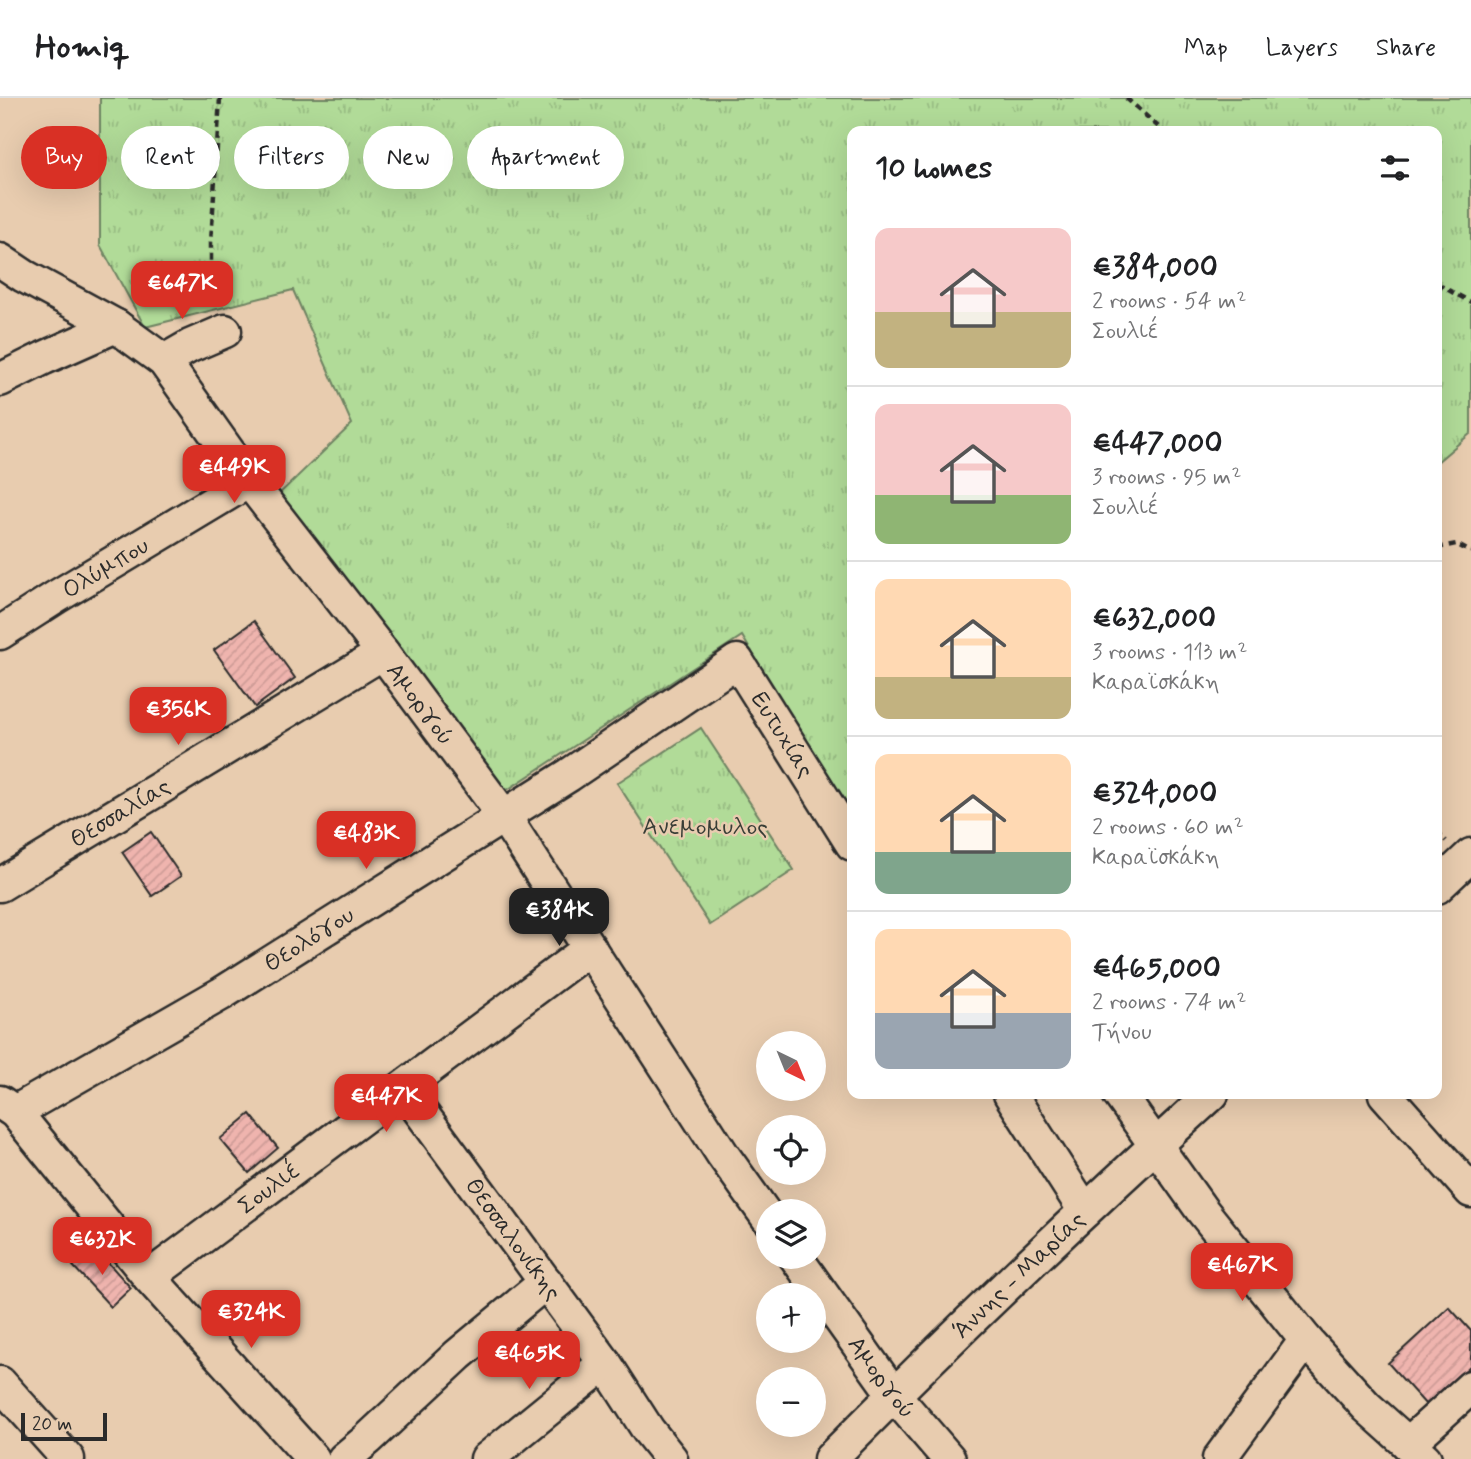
<!DOCTYPE html>
<html lang="en">
<head>
<meta charset="utf-8">
<style>
  body { margin:0; font-family:Mynerve,sans-serif; background:#f2f2f2; color:#202124; height:100vh; display:flex; flex-direction:column; font-size:26px; white-space:nowrap }
  * { box-sizing:border-box; margin:0 }
  p { font-size:23px; color:#757577 }
  .icon { flex:none; width:38px; height:38px; fill:none; stroke:currentColor; stroke-width:2; stroke-linecap:round; stroke-linejoin:round }
  .map { position:relative; flex:1; overflow:hidden }
  .drawer { position:absolute; left:847px; top:28px; width:595px; height:973px; display:flex; flex-direction:column; background:#fff; border-radius:14px; box-shadow:0 7px 28px #0002 }
  .drawer>* { flex:none }
  .guide { position:absolute; left:21px; top:28px; width:665px; height:63px; display:flex; gap:14px }
  .needle { width:46px; rotate:137deg }
  .tools { position:absolute; left:756px; top:933px; display:grid; gap:14px }
  .tools a { display:grid; place-items:center; width:70px; height:70px; border-radius:50%; background:#fff; box-shadow:0 7px 28px #0002; font-size:35px }
  .scale { position:absolute; left:21px; bottom:18px; width:86px; box-sizing:border-box; padding-left:7px; border:4px solid #2b2b2b; border-top:0; font-size:19px; line-height:24px; white-space:nowrap; color:#2b2b2b; -webkit-text-stroke:5px #e8ccaf; paint-order:stroke }
  .price { position:absolute; translate:-50% -60px; padding:0 16px; border-radius:14px; background:#d93025; color:#fff; font-size:23px; line-height:46px; filter:drop-shadow(0 2px 4px #0008) }
  .price::after { content:''; position:absolute; left:50%; top:42px; width:21px; height:16px; margin-left:-10px; background:inherit; clip-path:polygon(0 0,100% 0,50% 100%) }
  .price.current { background:#222; color:#fff }
  ul { padding:0; list-style:none }
  li { display:flex; align-items:center; gap:21px; height:175px; padding:0 28px }
  li+li { border-top:2px solid #e0e0e0 }
  li span { display:grid; place-items:center; flex:none; width:196px; height:140px; border-radius:14px; color:#555 }
  li>.icon { margin-inline-start:auto }
  span .icon { width:84px; height:84px; fill:#fffc; stroke-width:1 }
  li b { font-size:30px }
  h2 { display:flex; justify-content:space-between; align-items:center; height:84px; padding:0 28px; font-size:30px }
  .chip { padding:0 24px; border-radius:32px; background:#fff; box-shadow:0 7px 28px #0002; font-size:24px; line-height:63px }
  .chip.current { background:#d93025; color:#fff }
  header { display:flex; align-items:center; gap:42px; box-sizing:border-box; height:98px; padding:0 35px; background:#fff; border-bottom:2px solid #e0e0e0 }
  header strong { font-size:33px }
  nav { display:flex; gap:38px; margin-inline-start:auto; font-size:24px }
  .map>svg:first-child { display:block }
</style>
</head>
<body>
<header>
<strong>Homiq</strong>
<nav><a>Map</a><a>Layers</a><a>Share</a></nav>
</header>
<div class="map">
<svg width="1471" height="1361" viewBox="0 0 1471 1361">
  <defs>
    <pattern id="grass-tufts" width="24" height="20" patternUnits="userSpaceOnUse" patternTransform="scale(1.75)"><rect width="24" height="20" fill="#b1db98"/><path d="M3 7l-1-3M5 7V3M7 7l1-3M15 17l-1-3M17 17v-4M19 17l1-3" fill="none" stroke="#98bc83"/></pattern>
    <pattern id="building-hatch" width="6" height="6" patternUnits="userSpaceOnUse" patternTransform="scale(1.75)"><rect width="6" height="6" fill="#efb4ae"/><path d="M-1 1l2-2M0 6l6-6M5 7l2-2" fill="none" stroke="#cd9b96"/></pattern>
  </defs>
  <rect width="100%" height="100%" fill="#e8ccaf"/>
  <filter id="ink" filterUnits="userSpaceOnUse"><feTurbulence type="fractalNoise" baseFrequency=".0143" numOctaves="2"/><feDisplacementMap in="SourceGraphic" scale="14" xChannelSelector="R" yChannelSelector="G"/><feConvolveMatrix kernelMatrix="1 2 1 2 8 2 1 2 1" color-interpolation-filters="sRGB"/></filter>
  <g filter="url(#ink)">
    <!-- grass -->
    <g fill="url(#grass-tufts)" stroke="#6e8362" stroke-width="2">
      <polygon points="100,0 1471,0 1471,335 1437,364 1437,33 852,33 852,720 742,538 495,700 277,398 352,326 293,192 145,229 100,147"/>
      <polygon points="701,630 794,772 710,827 617,685"/>
    </g>
    <!-- building -->
    <g fill="url(#building-hatch)" stroke="#2b2b2b" stroke-width="2">
      <polygon points="254,523 295,580 255,609 214,552"/>
      <polygon points="151,734 181,778 152,798 122,754"/>
      <polygon points="250,1016 278,1050 249,1075 220,1041"/>
      <polygon points="94,1149 131,1190 111,1209 73,1168"/>
      <polygon points="1449,1209 1471,1233 1471,1267 1427,1308 1388,1265"/>
    </g>
    <g fill="none" stroke-linecap="round" stroke-linejoin="round">
      <defs>
        <g id="minor">
          <path id="s1" d="M0 162 24 178 116 228 164 263 249 383 383 555 504 718 723 1057 768 1120"/>
          <polyline points="164,263 190,248 225,233"/>
          <polyline points="0,282 44,260 116,228"/>
          <path id="s2" d="M0 535 56 499 249 383"/>
          <path id="s3" d="M0 787 383 555"/>
          <polyline points="1437,789 1471,757"/>
          <path id="s4" d="M403 990 605 1265 648 1332 671 1361"/>
          <polyline points="1010,996 1085,1113"/>
          <polyline points="1119,996 1201,1111 1306,1242 1367,1309 1425,1361"/>
          <polyline points="1385,996 1471,1093"/>
          <polyline points="0,1004 15,1014 149,1179 313,1361"/>
          <path id="s5" d="M15 1014 221 896 569 677 737 563 852 746"/>
          <path id="s6" d="M795 1158 894 1297 949 1361"/>
          <path id="s7" d="M149 1179 590 850"/>
          <polyline points="0,1285 68,1361"/>
          <polyline points="1408,1346 1471,1289"/>
          <polyline points="344,1361 368,1341 458,1257 546,1184"/>
          <polyline points="487,1361 605,1265"/>
          <path id="s8" d="M830 1361C954 1236 1082 1114 1212 996"/>
          <polyline points="1219,1361 1306,1242"/>
        </g>
      </defs>
      <!-- minor casing -->
      <use href="#minor" stroke="#2b2b2b" stroke-width="37"/>
      <!-- path -->
      <g stroke="#2b2b2b" stroke-width="4.5" stroke-dasharray="7 5" stroke-linecap="butt">
        <polyline points="220,0 211,144 211,169 220,205"/>
        <polyline points="1126,0 1163,33"/>
        <polyline points="1437,186 1471,204"/>
        <polyline points="1437,450 1456,446 1471,454"/>
        <polyline points="1437,733 1446,743"/>
      </g>
      <!-- minor -->
      <use href="#minor" stroke="#e8ccaf" stroke-width="32"/>
    </g>
  </g>
  <g text-anchor="middle" stroke-width="5" stroke-linejoin="round" paint-order="stroke">
    <!-- street labels -->
    <g font-size="24" fill="#2b2b2b" stroke="#e8ccaf">
      <text dy="8" stroke="none"><textPath href="#s2" startOffset="124">Ολύμπου</textPath></text>
      <text dy="8" stroke="none"><textPath href="#s1" startOffset="621">Αμοργού</textPath></text>
      <text dy="8" stroke="none"><textPath href="#s5" startOffset="938">Ευτυχίας</textPath></text>
      <text dy="8" stroke="none"><textPath href="#s3" startOffset="140">Θεσσαλίας</textPath></text>
      <text dy="8" stroke="none"><textPath href="#s5" startOffset="341">Θεολόγου</textPath></text>
      <text dy="8" stroke="none"><textPath href="#s7" startOffset="149">Σουλιέ</textPath></text>
      <text dy="8" stroke="none"><textPath href="#s4" startOffset="187">Θεσσαλονίκης</textPath></text>
      <text dy="8" stroke="none"><textPath href="#s8" startOffset="264">Άννης - Μαρίας</textPath></text>
      <text dy="8" stroke="none"><textPath href="#s6" startOffset="149">Αμοργού</textPath></text>
    </g>
    <!-- park labels -->
    <g font-size="24" fill="#383d36" stroke="#e8ccaf">
      <text x="705" y="736">Ανεμομυλος</text>
    </g>
  </g>
</svg>
<div class="tools">
<a><svg class="needle" viewBox="-14 -14 28 28"><path d="M0-13l5 13h-10z" fill="#e53935"/><path d="M0 13l5-13h-10z" fill="#757577"/></svg></a>
<a><svg class="icon" aria-label="locate" viewBox="0 0 24 24"><circle cx="12" cy="12" r="6"/><path d="M12 2v4M12 18v4M2 12h4M18 12h4"/></svg></a>
<a><svg class="icon" aria-label="layers" viewBox="0 0 24 24"><path d="M12 4l9 5-9 5-9-5zM3 14l9 5 9-5"/></svg></a>
<a>+</a>
<a>−</a>
</div>
<div class="scale">20 m</div>
<b class="price" style="left:182px;top:223px">€647K</b>
<b class="price" style="left:234px;top:407px">€449K</b>
<b class="price" style="left:178px;top:649px">€356K</b>
<b class="price" style="left:366px;top:773px">€483K</b>
<b class="price current" style="left:559px;top:850px">€384K</b>
<b class="price" style="left:386px;top:1036px">€447K</b>
<b class="price" style="left:102px;top:1179px">€632K</b>
<b class="price" style="left:1242px;top:1205px">€467K</b>
<b class="price" style="left:251px;top:1252px">€324K</b>
<b class="price" style="left:529px;top:1293px">€465K</b>
<div class="guide">
<a class="chip current">Buy</a>
<a class="chip">Rent</a>
<a class="chip">Filters</a>
<a class="chip">New</a>
<a class="chip">Apartment</a>
</div>
<section class="drawer">
<h2>10 homes<svg class="icon" aria-label="filters" viewBox="0 0 24 24"><path d="M4 7h16M4 17h16"/><circle cx="9" cy="7" r="2"/><circle cx="15" cy="17" r="2"/></svg></h2>
<ul>
<li><span style="background:linear-gradient(#f6c9c9 60%,#c2b280 0)"><svg class="icon" aria-label="home" viewBox="0 0 24 24"><path d="M3 11l9-7 9 7M6 9v11h12V9"/></svg></span><div><b>€384,000</b><p>2 rooms · 54 m²</p><p>Σουλιέ</p></div></li>
<li><span style="background:linear-gradient(#f6c9c9 65%,#8fb573 0)"><svg class="icon" aria-label="home" viewBox="0 0 24 24"><path d="M3 11l9-7 9 7M6 9v11h12V9"/></svg></span><div><b>€447,000</b><p>3 rooms · 95 m²</p><p>Σουλιέ</p></div></li>
<li><span style="background:linear-gradient(#ffd9b3 70%,#c2b280 0)"><svg class="icon" aria-label="home" viewBox="0 0 24 24"><path d="M3 11l9-7 9 7M6 9v11h12V9"/></svg></span><div><b>€632,000</b><p>3 rooms · 113 m²</p><p>Καραϊσκάκη</p></div></li>
<li><span style="background:linear-gradient(#ffd9b3 70%,#7fa58c 0)"><svg class="icon" aria-label="home" viewBox="0 0 24 24"><path d="M3 11l9-7 9 7M6 9v11h12V9"/></svg></span><div><b>€324,000</b><p>2 rooms · 60 m²</p><p>Καραϊσκάκη</p></div></li>
<li><span style="background:linear-gradient(#ffd9b3 60%,#9aa5b1 0)"><svg class="icon" aria-label="home" viewBox="0 0 24 24"><path d="M3 11l9-7 9 7M6 9v11h12V9"/></svg></span><div><b>€465,000</b><p>2 rooms · 74 m²</p><p>Τήνου</p></div></li>
</ul>
</section>
</div>
</body>
</html>
